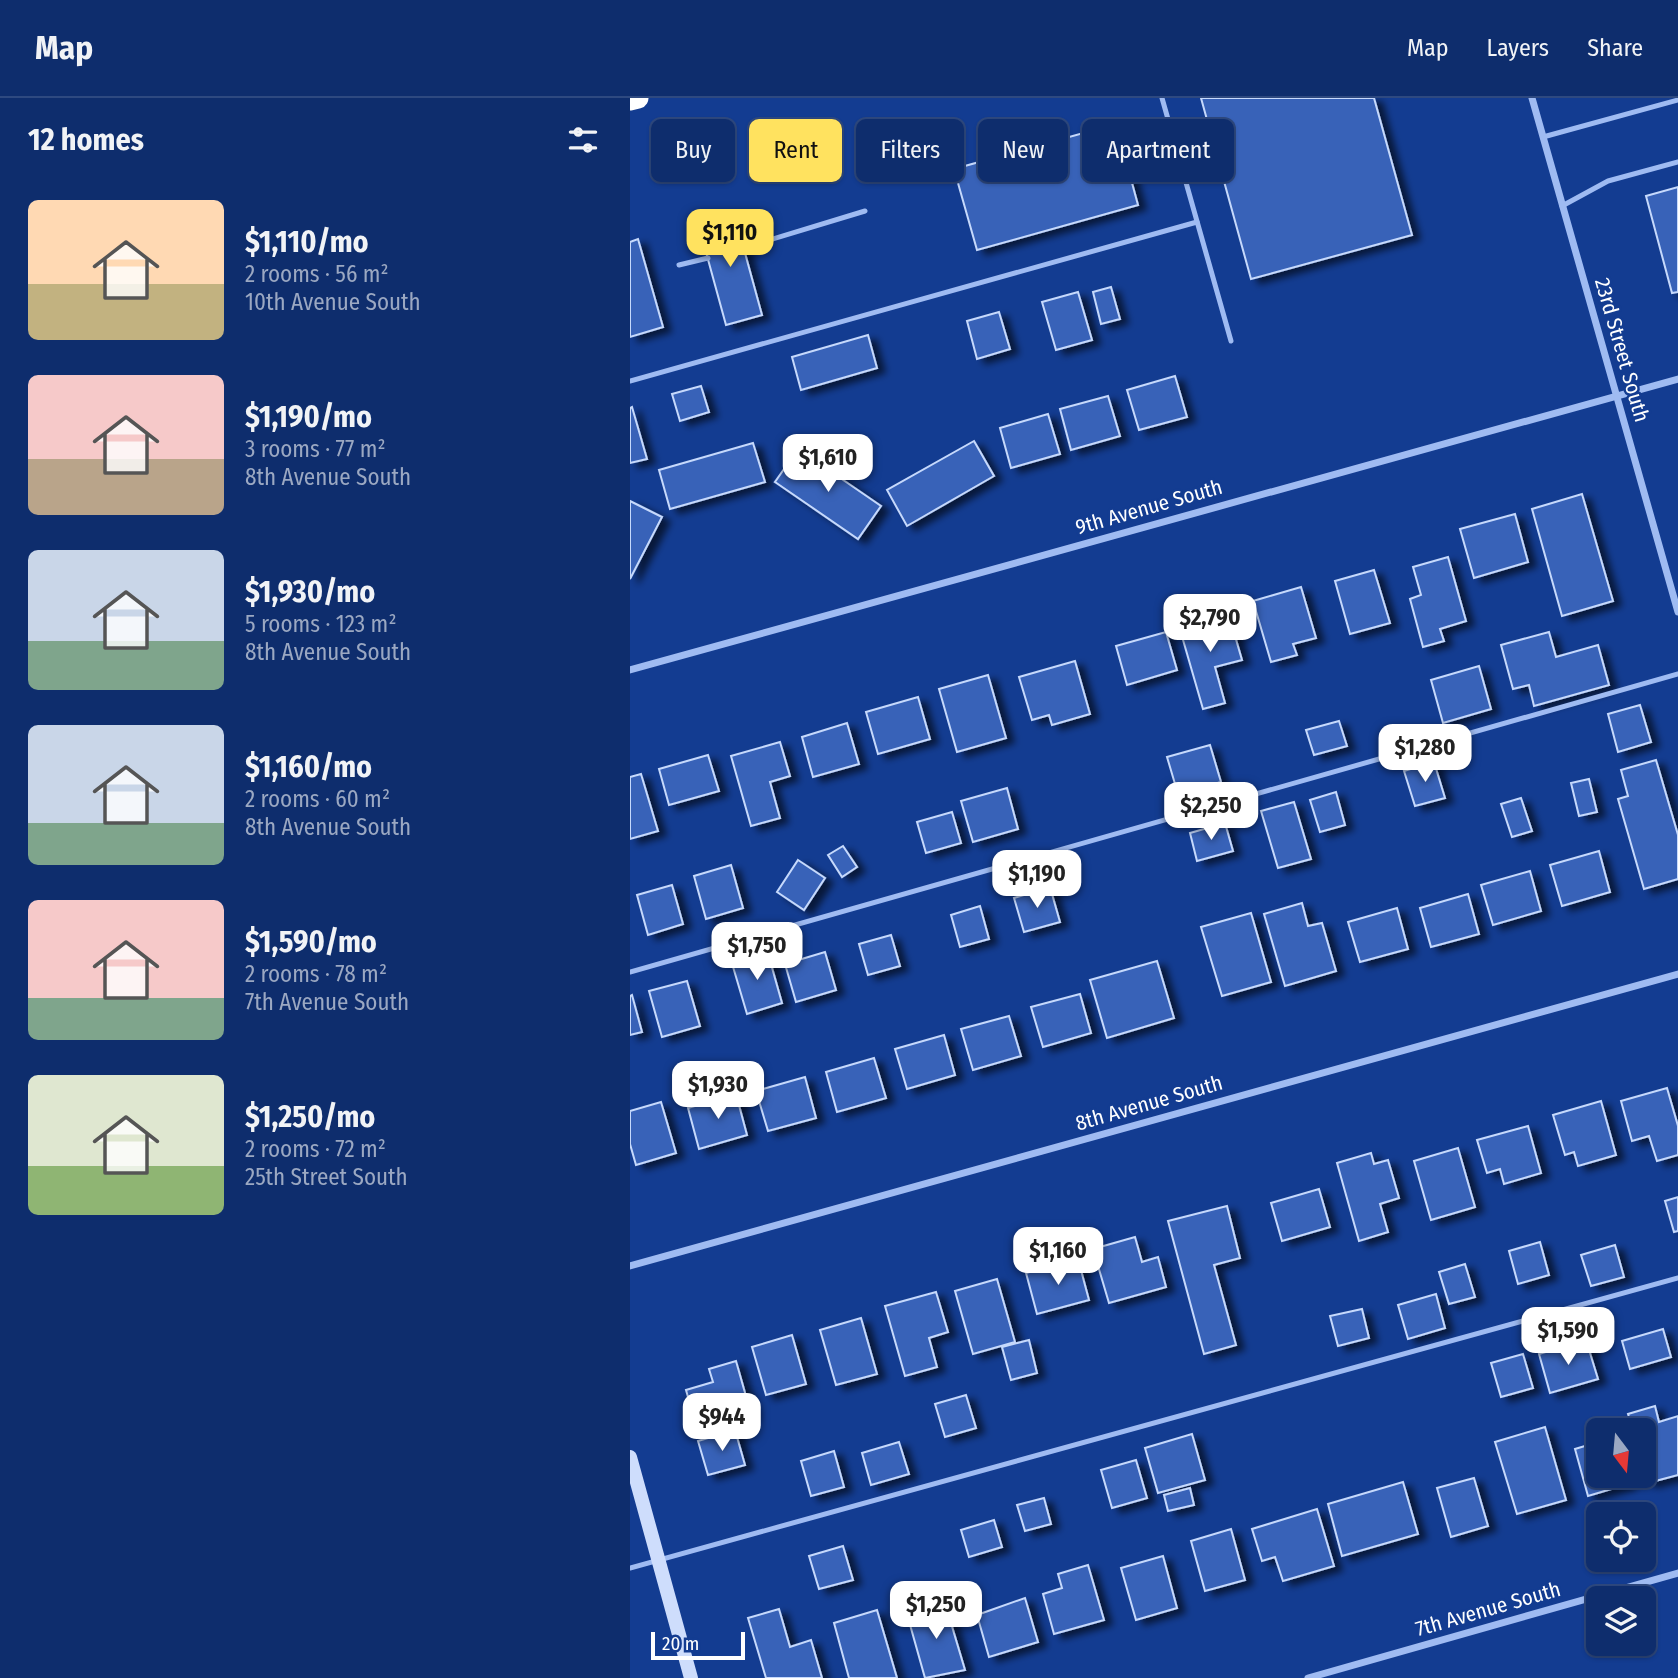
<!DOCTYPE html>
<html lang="en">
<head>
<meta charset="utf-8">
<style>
  body { margin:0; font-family:"Fira Sans Condensed",sans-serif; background:#173572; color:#f1f3f6; height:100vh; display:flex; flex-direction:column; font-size:26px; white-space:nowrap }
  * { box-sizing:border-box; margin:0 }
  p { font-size:23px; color:#9ba8c2 }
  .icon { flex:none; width:38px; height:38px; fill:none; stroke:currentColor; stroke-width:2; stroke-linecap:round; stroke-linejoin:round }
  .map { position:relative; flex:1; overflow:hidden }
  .details { display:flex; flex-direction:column; background:#0e2d6d; width:630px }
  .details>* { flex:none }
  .hud { position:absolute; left:21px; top:21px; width:665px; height:63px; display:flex; gap:14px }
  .needle { width:46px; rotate:164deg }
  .fabs { position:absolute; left:956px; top:1320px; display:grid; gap:14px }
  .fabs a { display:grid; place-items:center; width:70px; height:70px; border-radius:10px; background:#0e2d6d; box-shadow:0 2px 5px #0004,0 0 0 2px #2e4980; font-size:35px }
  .scale { position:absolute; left:21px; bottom:18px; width:94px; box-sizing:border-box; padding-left:7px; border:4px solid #fff; border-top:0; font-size:19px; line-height:24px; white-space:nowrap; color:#fff; -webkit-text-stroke:5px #133c91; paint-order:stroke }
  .price { position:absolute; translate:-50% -60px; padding:0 16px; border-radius:14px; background:#fff; color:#222; font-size:23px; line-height:46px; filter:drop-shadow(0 2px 4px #0008) }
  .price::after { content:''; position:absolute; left:50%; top:42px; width:21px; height:16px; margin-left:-10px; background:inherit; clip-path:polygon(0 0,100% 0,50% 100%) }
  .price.active { background:#ffe25f; color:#111 }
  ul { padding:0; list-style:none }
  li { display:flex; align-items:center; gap:21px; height:175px; padding:0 28px }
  li span { display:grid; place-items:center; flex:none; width:196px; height:140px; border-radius:10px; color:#555 }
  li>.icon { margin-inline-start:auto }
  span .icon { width:84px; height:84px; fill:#fffc; stroke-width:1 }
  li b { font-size:30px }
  h2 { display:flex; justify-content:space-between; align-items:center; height:84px; padding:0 28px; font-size:30px }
  .tag { padding:0 24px; border-radius:10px; background:#0e2d6d; box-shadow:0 2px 5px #0004,0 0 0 2px #2e4980; font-size:24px; line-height:63px }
  .tag.active { background:#ffe25f; color:#111 }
  header { display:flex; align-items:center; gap:42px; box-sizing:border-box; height:98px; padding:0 35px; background:#0e2d6d; border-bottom:2px solid #2e4980 }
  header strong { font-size:33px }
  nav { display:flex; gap:38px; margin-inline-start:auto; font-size:24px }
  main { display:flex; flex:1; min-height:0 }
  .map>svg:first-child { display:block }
</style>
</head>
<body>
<header>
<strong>Map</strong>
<nav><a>Map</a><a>Layers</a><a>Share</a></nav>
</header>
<main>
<section class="details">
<h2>12 homes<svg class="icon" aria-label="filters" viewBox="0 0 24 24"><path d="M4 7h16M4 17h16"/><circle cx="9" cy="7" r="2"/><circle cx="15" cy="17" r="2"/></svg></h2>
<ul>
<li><span style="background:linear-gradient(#ffd9b3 60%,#c2b280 0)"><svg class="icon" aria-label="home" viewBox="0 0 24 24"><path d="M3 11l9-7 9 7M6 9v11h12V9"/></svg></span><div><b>$1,110/mo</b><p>2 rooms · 56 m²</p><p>10th Avenue South</p></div></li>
<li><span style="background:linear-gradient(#f6c9c9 60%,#b9a48a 0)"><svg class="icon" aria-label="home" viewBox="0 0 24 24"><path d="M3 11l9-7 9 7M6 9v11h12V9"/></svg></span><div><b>$1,190/mo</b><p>3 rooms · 77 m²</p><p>8th Avenue South</p></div></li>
<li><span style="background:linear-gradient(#c9d6e8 65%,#7fa58c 0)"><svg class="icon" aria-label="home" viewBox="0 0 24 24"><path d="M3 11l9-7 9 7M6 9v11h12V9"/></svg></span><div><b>$1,930/mo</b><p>5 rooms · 123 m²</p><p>8th Avenue South</p></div></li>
<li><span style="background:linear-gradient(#c9d6e8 70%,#7fa58c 0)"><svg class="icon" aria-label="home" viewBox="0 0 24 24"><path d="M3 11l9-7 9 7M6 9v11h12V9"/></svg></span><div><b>$1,160/mo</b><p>2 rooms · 60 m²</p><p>8th Avenue South</p></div></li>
<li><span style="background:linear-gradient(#f6c9c9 70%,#7fa58c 0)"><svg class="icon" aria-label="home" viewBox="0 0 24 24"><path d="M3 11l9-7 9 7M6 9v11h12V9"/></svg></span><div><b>$1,590/mo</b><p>2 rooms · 78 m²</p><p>7th Avenue South</p></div></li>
<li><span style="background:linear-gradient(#dfe7d0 65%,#8fb573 0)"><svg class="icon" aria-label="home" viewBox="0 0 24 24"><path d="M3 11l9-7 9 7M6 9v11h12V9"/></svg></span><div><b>$1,250/mo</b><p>2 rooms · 72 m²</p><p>25th Street South</p></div></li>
</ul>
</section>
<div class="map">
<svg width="1048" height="1580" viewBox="0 0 1048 1580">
  <defs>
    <filter id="shadow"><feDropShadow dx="8" dy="4.5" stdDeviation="3.5" flood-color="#0009"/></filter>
  </defs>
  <rect width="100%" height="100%" fill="#133c91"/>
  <!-- building -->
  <g fill="#3762b8" stroke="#c6d9fc" stroke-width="2" filter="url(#shadow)">
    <polygon points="571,0 744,0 782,137 621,181"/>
    <polygon points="486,26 508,107 347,152 324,71"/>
    <polygon points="1048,89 1048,194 1042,195 1016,98"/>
    <polygon points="104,115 132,217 96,227 68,125"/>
    <polygon points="8,141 33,229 0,239 0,144"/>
    <polygon points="481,189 490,221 471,226 463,194"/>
    <polygon points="448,194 462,242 426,252 412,204"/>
    <polygon points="369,214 380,251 347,261 337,223"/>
    <polygon points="238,237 247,270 171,292 162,259"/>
    <polygon points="545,278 557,319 509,332 497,292"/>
    <polygon points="71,288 79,314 50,323 42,296"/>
    <polygon points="478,298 490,338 441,352 430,311"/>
    <polygon points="2,309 17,361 0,365 0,310"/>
    <polygon points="418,316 430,356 381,370 370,330"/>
    <polygon points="344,343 364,378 277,428 257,392"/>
    <polygon points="123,345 135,384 40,411 29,372"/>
    <polygon points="168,351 251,408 228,441 145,384"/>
    <polygon points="952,396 983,503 932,518 902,411"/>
    <polygon points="0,403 32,419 0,481"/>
    <polygon points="885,416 898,464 844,480 830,431"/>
    <polygon points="818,459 836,523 810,531 814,543 793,549 780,501 791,497 783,469"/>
    <polygon points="744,472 760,525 720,536 705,483"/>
    <polygon points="671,489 686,540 663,546 667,557 641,564 623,503"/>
    <polygon points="598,514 612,562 585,569 595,605 573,611 549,528"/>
    <polygon points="536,534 547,572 497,587 486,548"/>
    <polygon points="919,534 926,559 968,547 979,587 904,608 899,587 883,591 871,547"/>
    <polygon points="445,563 460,616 422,627 419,617 402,622 389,579"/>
    <polygon points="849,568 861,611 813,625 801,582"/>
    <polygon points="358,577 376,640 327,654 309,591"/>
    <polygon points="288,599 300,641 248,656 236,614"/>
    <polygon points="1010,607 1021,644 988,654 978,616"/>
    <polygon points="709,623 717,648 684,657 676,632"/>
    <polygon points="217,625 229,666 183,679 172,639"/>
    <polygon points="150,644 160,678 140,684 150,720 121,728 101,658"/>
    <polygon points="580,647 591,684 548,696 537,659"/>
    <polygon points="78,657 89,693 39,707 29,671"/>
    <polygon points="1026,662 1048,737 1048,781 1014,791 988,701 998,698 991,672"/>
    <polygon points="804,664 815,700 785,708 774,673"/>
    <polygon points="11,676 28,733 0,741 0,679"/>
    <polygon points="959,681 967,714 949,718 941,685"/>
    <polygon points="377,690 388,731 343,744 331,703"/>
    <polygon points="706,694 715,727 690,734 680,702"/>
    <polygon points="891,700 902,733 882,739 871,706"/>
    <polygon points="664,704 681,761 648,770 631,713"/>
    <polygon points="322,714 331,745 296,755 287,724"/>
    <polygon points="595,725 603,753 567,763 560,735"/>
    <polygon points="213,748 227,769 212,779 198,757"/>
    <polygon points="969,753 980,794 932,808 920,767"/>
    <polygon points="168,762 195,780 174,812 147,794"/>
    <polygon points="101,767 113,810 76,821 64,778"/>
    <polygon points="900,773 911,813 863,827 851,787"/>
    <polygon points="42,787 53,826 18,837 7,797"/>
    <polygon points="420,789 430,824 394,834 384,800"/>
    <polygon points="838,796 849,836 801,849 790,810"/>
    <polygon points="672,805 678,828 692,825 706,873 655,888 634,816"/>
    <polygon points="350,808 359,841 330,849 321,817"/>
    <polygon points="767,810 778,851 730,864 718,824"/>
    <polygon points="621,815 641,884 592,898 571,829"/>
    <polygon points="261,837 270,868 238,877 229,846"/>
    <polygon points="137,852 152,905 117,916 101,862"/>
    <polygon points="195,854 206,892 166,904 155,866"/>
    <polygon points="527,863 544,920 477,940 460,882"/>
    <polygon points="57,883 70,928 32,939 19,893"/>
    <polygon points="450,896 461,935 413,949 401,909"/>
    <polygon points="2,897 12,934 0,937 0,898"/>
    <polygon points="379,918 391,958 343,972 331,931"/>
    <polygon points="314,937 325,977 277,991 265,951"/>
    <polygon points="244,960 256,1000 207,1014 196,974"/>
    <polygon points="175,979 186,1020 138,1033 126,993"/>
    <polygon points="1037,990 1048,1028 1048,1057 1027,1063 1019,1038 1002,1043 991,1003"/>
    <polygon points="106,996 117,1037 69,1051 58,1010"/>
    <polygon points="971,1003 986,1057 948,1068 944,1054 935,1057 923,1017"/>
    <polygon points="31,1004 46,1055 6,1067 0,1046 0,1013"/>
    <polygon points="898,1028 911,1075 874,1086 870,1071 857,1075 847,1042"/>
    <polygon points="828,1050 845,1109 801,1122 784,1063"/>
    <polygon points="741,1055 744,1066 758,1062 769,1100 750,1106 758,1134 729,1143 707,1065"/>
    <polygon points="689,1091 700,1129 652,1143 641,1105"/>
    <polygon points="1048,1099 1048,1133 1044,1134 1035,1103"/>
    <polygon points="597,1108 610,1160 584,1167 606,1247 574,1256 538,1123"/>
    <polygon points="505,1139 512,1164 528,1159 536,1189 479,1205 463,1151"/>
    <polygon points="910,1144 919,1177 888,1186 879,1153"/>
    <polygon points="985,1147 994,1179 961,1188 951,1157"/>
    <polygon points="448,1161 459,1202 407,1216 396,1175"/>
    <polygon points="835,1166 845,1199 819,1206 809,1174"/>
    <polygon points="367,1181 385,1244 343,1256 325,1193"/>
    <polygon points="306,1194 318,1234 299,1240 307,1269 275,1278 255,1208"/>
    <polygon points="806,1196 815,1230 778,1241 768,1207"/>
    <polygon points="732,1211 739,1240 708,1248 700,1218"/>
    <polygon points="231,1220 247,1276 206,1287 190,1232"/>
    <polygon points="1033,1231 1041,1259 1000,1271 992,1243"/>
    <polygon points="162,1237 176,1286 136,1297 122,1249"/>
    <polygon points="399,1242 407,1275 381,1282 372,1249"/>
    <polygon points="956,1242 968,1281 920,1295 909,1256"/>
    <polygon points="893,1256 903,1290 871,1299 861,1265"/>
    <polygon points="106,1263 121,1316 67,1331 56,1292 83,1284 79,1271"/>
    <polygon points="336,1297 346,1330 315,1339 305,1306"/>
    <polygon points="1025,1308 1029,1324 1048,1318 1048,1377 1018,1385 1013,1368 1013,1332 1003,1332 998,1316"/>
    <polygon points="915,1329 936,1402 887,1416 865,1344"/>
    <polygon points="105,1332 115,1367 78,1377 68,1343"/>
    <polygon points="562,1336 575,1382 528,1395 515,1350"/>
    <polygon points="269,1344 279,1376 241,1387 232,1355"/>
    <polygon points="968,1344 968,1377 996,1377 998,1386 958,1398 945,1351"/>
    <polygon points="204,1353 214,1389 181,1398 171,1363"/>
    <polygon points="506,1362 517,1400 482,1410 471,1372"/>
    <polygon points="844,1380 858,1428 821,1439 807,1390"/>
    <polygon points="773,1384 788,1436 712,1458 698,1406"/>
    <polygon points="560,1390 564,1407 538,1413 534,1397"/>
    <polygon points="414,1400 421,1426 395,1433 387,1407"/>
    <polygon points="687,1411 704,1468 653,1483 645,1459 632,1463 622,1431"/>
    <polygon points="364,1422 372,1449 339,1459 331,1432"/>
    <polygon points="601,1431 615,1482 575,1493 561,1443"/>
    <polygon points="213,1448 223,1482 189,1491 179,1458"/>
    <polygon points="533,1458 547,1510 506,1522 491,1470"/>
    <polygon points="458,1467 474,1522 424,1536 413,1496 432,1490 428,1476"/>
    <polygon points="395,1500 408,1544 359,1559 347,1517"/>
    <polygon points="315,1505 335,1572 295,1580 277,1516"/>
    <polygon points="149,1511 160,1549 181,1542 192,1580 136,1580 118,1520"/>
    <polygon points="247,1512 267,1580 219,1580 204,1525"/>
  </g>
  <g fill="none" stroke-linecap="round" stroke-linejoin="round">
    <!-- lane -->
    <g stroke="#9fbbf2" stroke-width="5">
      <polyline points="532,0 601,243"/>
      <polyline points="913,39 1048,2"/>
      <polyline points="932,108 978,83 1048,64"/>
      <polyline points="113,150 235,113"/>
      <polyline points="49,167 78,160"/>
      <polyline points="0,283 567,124"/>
      <polyline points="0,874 1048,576"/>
      <polyline points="0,1470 1048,1180"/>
    </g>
    <!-- street -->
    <g stroke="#9fbbf2" stroke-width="7">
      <polyline points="902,0 1048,514"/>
      <polyline points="0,572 1048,281"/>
      <polyline points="0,1168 1048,876"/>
      <polyline points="678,1580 1048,1475"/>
    </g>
    <!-- secondary -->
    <polyline stroke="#ceddfc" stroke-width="14" points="0,1359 61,1580"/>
    <!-- highway -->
    <polyline stroke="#fff" stroke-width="21" points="0,2 8,0"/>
  </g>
  <g text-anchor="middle" stroke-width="5" stroke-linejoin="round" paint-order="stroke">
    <!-- street labels -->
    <g font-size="21" fill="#fff" stroke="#133c91">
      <text transform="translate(992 252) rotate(74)" y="7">23rd Street South</text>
      <text transform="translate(519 409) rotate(-16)" y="7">9th Avenue South</text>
      <text transform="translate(519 1005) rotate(-16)" y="7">8th Avenue South</text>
      <text transform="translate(858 1511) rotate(-16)" y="7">7th Avenue South</text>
    </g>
  </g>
</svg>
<div class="fabs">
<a><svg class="needle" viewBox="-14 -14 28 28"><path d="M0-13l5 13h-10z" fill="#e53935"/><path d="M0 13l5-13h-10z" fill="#9ba8c2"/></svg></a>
<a><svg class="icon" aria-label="locate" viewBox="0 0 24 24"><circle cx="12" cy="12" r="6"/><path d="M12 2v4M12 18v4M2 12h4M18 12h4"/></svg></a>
<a><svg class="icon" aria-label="layers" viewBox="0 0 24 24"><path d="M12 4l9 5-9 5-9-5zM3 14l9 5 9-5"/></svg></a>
</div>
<div class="scale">20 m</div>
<b class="price active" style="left:100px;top:171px">$1,110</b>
<b class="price" style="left:198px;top:396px">$1,610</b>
<b class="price" style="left:580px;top:556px">$2,790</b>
<b class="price" style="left:795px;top:686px">$1,280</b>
<b class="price" style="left:581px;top:744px">$2,250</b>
<b class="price" style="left:407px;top:812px">$1,190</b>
<b class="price" style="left:127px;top:884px">$1,750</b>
<b class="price" style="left:88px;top:1023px">$1,930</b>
<b class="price" style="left:428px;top:1189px">$1,160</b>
<b class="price" style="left:938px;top:1269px">$1,590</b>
<b class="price" style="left:92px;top:1355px">$944</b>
<b class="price" style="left:306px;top:1543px">$1,250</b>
<div class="hud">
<a class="tag">Buy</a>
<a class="tag active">Rent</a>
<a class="tag">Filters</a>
<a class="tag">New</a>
<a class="tag">Apartment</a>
</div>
</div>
</main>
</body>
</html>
